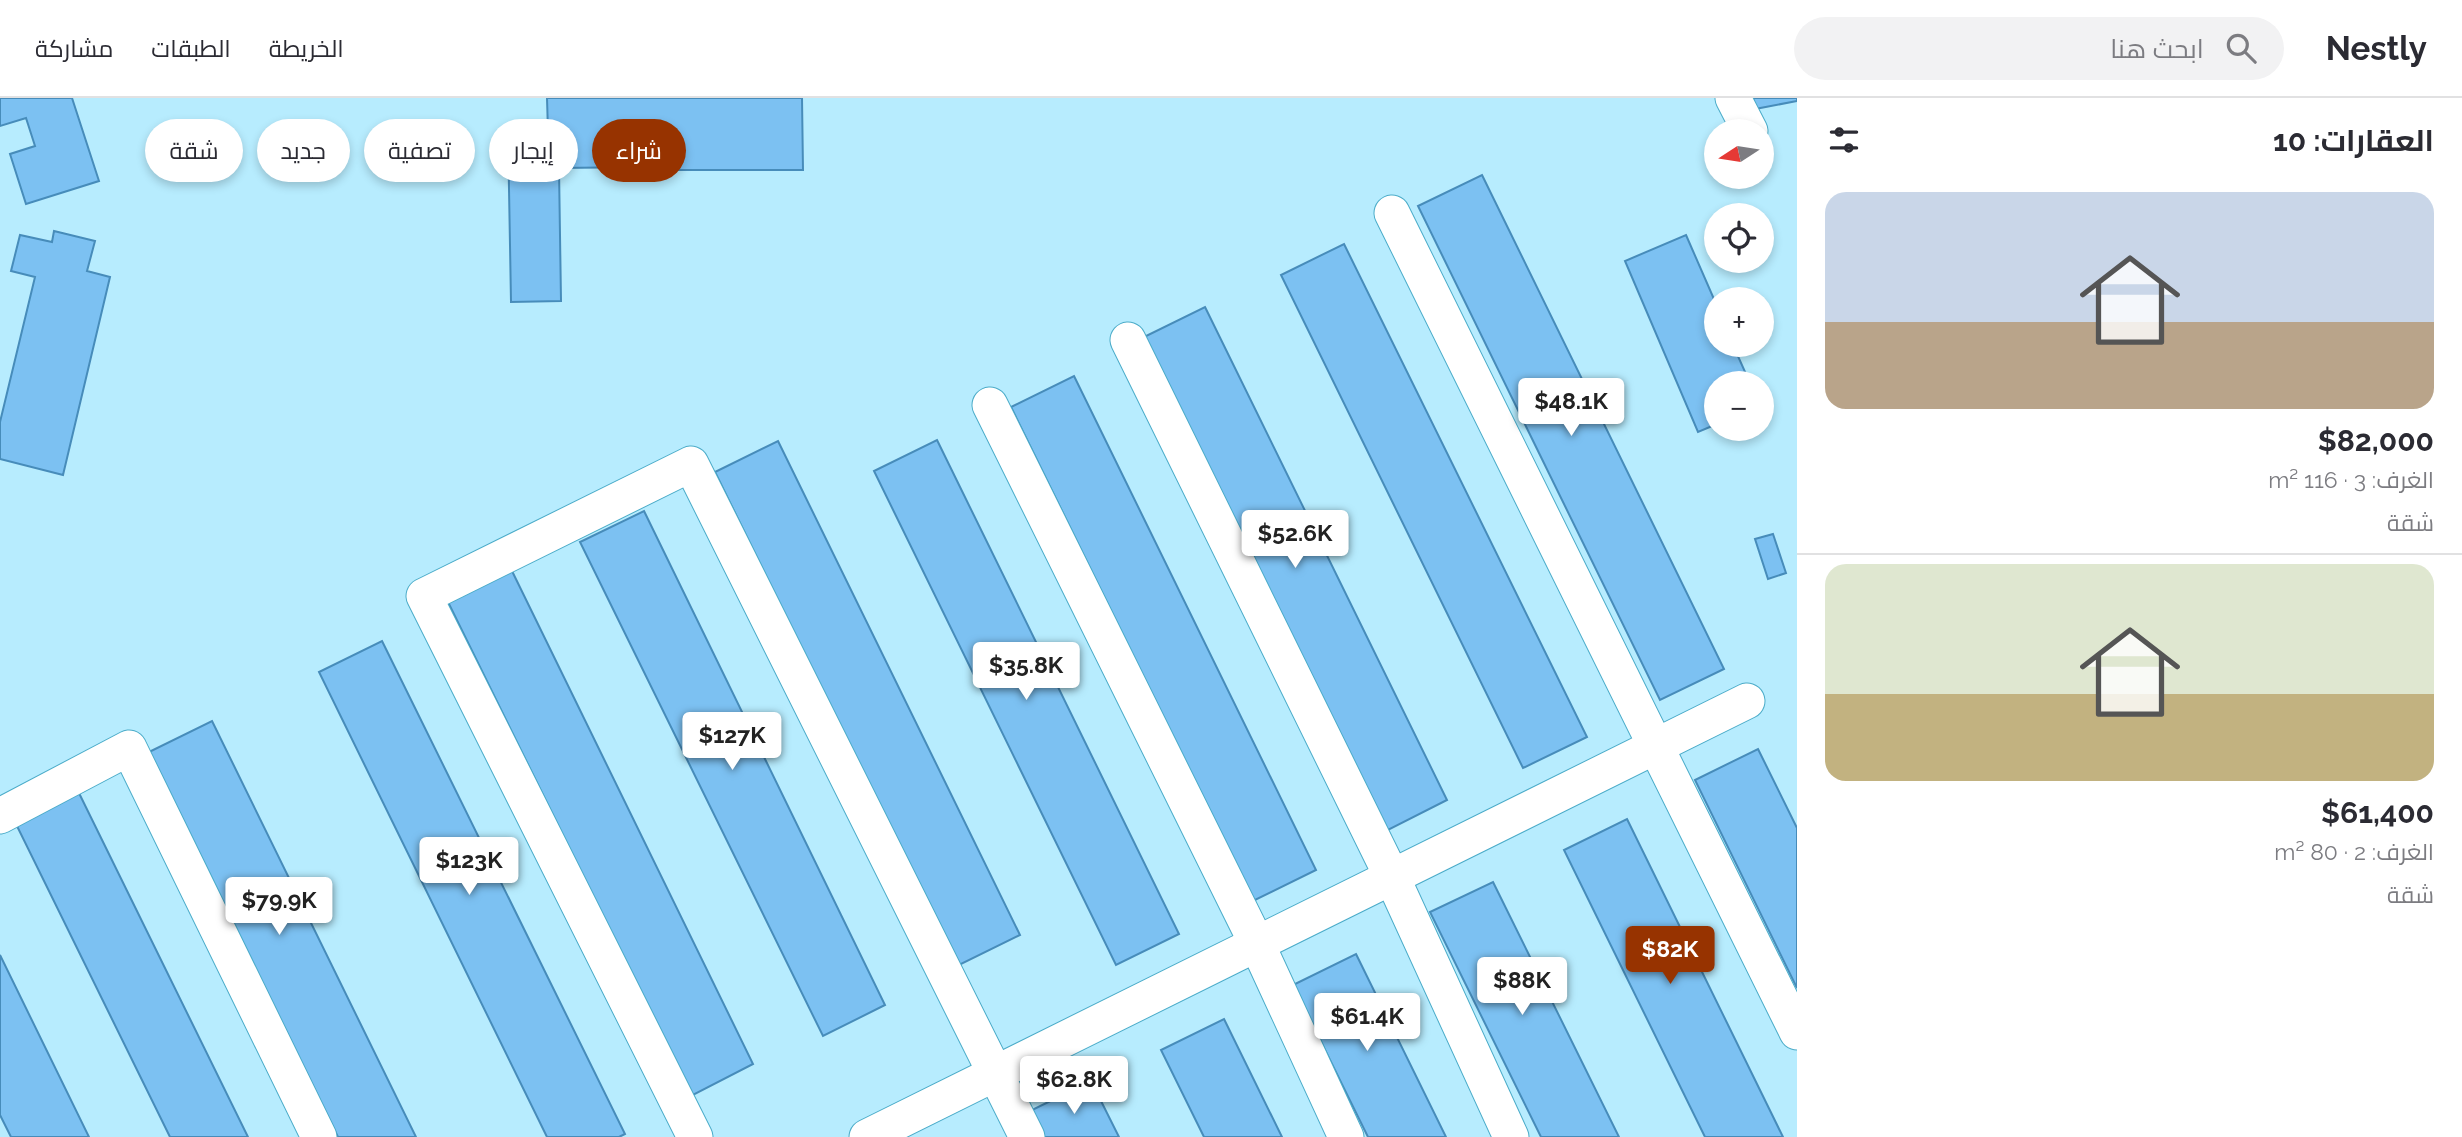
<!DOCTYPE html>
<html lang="ar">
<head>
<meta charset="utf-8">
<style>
  body { margin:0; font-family:Raleway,Cairo,sans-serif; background:#f2f2f3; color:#2b2b33; direction:rtl; height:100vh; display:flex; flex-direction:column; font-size:26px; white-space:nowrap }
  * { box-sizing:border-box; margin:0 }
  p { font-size:23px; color:#7c7c81 }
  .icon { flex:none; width:38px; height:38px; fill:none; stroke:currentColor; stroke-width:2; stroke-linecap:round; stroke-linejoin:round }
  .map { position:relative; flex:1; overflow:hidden; direction:ltr }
  .side { display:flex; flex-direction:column; background:#fff; width:665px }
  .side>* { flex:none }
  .top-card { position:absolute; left:21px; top:21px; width:665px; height:63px; direction:rtl; display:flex; gap:14px }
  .needle { width:46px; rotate:258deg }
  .controls { position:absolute; left:1704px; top:21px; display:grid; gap:14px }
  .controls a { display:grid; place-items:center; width:70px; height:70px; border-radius:50%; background:#fff; box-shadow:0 4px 10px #0003; font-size:35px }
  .price { position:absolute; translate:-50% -60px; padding:0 16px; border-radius:7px; background:#fff; color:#222; font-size:23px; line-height:46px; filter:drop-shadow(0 2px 4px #0008) }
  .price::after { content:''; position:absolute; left:50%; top:42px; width:21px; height:16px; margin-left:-10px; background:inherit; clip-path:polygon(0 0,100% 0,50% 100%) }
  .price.active { background:#973300; color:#fff }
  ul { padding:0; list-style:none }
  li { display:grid; align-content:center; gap:14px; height:371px; padding:0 28px }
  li+li { border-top:2px solid #e1e1e2 }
  li span { display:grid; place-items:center; height:217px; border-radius:21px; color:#555 }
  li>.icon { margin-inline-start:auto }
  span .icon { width:126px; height:126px; fill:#fffc; stroke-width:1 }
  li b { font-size:30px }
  h2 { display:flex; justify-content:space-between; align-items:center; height:84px; padding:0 28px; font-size:30px }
  .pill { padding:0 24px; border-radius:32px; background:#fff; box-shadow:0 4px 10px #0003; font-size:24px; line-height:63px }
  .pill.active { background:#973300; color:#fff }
  header { display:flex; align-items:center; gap:42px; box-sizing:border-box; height:98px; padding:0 35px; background:#fff; border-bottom:2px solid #e1e1e2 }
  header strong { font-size:33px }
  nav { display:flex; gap:38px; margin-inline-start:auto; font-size:24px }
  .search { width:490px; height:63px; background:#f2f2f3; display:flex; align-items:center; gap:18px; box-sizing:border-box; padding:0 24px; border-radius:38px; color:#7c7c81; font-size:26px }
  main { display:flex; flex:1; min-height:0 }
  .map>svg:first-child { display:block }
</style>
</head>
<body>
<header>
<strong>Nestly</strong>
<div class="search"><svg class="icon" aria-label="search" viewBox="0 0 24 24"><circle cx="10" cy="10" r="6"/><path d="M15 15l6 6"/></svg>ابحث هنا</div>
<nav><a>الخريطة</a><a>الطبقات</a><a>مشاركة</a></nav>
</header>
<main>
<section class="side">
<h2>العقارات: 10<svg class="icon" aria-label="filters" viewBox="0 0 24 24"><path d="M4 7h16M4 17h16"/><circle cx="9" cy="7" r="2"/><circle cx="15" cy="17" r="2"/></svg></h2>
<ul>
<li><span style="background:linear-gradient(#c9d6e8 60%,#b9a48a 0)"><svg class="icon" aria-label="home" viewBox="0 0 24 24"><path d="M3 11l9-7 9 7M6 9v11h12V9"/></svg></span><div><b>$82,000</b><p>الغرف: 3 · 116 m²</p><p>شقة</p></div></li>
<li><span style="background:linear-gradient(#dfe7d0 60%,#c2b280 0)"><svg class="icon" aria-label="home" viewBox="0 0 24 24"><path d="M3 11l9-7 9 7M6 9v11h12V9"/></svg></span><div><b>$61,400</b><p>الغرف: 2 · 80 m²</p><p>شقة</p></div></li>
</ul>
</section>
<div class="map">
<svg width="1797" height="1039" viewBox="0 0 1797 1039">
  <rect width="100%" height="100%" fill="#b7ecfe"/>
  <!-- building -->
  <g fill="#7cc1f2" stroke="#478cba" stroke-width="2">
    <polygon points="0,0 72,0 99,83 26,106 10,56 35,48 26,20 0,28"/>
    <polygon points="547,0 802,0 803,72 646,72 646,69 559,70 561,203 511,204 508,34 548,34"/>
    <polygon points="1753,0 1797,0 1797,3 1755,11"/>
    <polygon points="1482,77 1724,571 1660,602 1418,108"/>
    <polygon points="54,133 95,143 87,173 110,179 63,377 0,361 0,324 35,179 11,173 20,137 52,144"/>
    <polygon points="1686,137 1717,208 1717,247 1733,247 1750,285 1717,285 1717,326 1698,334 1625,163"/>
    <polygon points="1344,146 1587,639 1523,670 1281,177"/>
    <polygon points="1205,209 1447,702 1384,734 1142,240"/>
    <polygon points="1074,278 1316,772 1253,803 1011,309"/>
    <polygon points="937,342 1179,836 1116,867 874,373"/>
    <polygon points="778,343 1020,837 957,868 715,374"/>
    <polygon points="644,413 885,907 823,938 580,444"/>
    <polygon points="1773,436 1786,475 1768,481 1755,441"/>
    <polygon points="512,473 753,966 691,998 448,504"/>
    <polygon points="382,543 625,1036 619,1039 547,1039 319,574"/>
    <polygon points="212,623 416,1039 338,1039 149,654"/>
    <polygon points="1758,651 1797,730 1797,890 1695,682"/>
    <polygon points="77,691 248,1039 170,1039 14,722"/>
    <polygon points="1627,721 1783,1039 1705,1039 1564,752"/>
    <polygon points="1493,784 1619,1039 1541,1039 1430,814"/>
    <polygon points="1356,856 1446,1039 1368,1039 1293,887"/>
    <polygon points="0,857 89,1039 11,1039 0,1017"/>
    <polygon points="1224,921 1282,1039 1204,1039 1161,952"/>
    <polygon points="1091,983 1119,1039 1040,1039 1028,1014"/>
  </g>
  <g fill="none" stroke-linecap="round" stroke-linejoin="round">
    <defs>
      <g id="minor">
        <polyline points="1733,0 1750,33"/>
        <polyline points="1392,115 1797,934"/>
        <polyline points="1128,242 1392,779 1511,1039"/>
        <polyline points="990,307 1257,846 1346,1039"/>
        <polyline points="0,718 129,650 319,1039"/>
        <polyline points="695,1039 424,498 691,366 1027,1039"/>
        <polyline points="867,1039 1747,603"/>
      </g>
    </defs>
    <!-- minor casing -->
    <use href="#minor" stroke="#4bacc9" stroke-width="37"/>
    <!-- minor -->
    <use href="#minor" stroke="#fff" stroke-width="35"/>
  </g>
</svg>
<div class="controls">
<a><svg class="needle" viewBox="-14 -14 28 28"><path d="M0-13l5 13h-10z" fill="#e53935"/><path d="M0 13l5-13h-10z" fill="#7c7c81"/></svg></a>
<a><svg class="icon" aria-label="locate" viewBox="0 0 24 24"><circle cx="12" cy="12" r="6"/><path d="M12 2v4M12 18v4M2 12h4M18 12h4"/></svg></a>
<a>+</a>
<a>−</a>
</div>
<b class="price" style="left:1571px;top:340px">$48.1K</b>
<b class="price" style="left:1295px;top:472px">$52.6K</b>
<b class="price" style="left:1026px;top:604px">$35.8K</b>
<b class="price" style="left:732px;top:674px">$127K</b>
<b class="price" style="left:469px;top:799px">$123K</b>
<b class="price" style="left:279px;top:839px">$79.9K</b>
<b class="price active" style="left:1670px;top:888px">$82K</b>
<b class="price" style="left:1522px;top:919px">$88K</b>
<b class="price" style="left:1367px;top:955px">$61.4K</b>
<b class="price" style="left:1074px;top:1018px">$62.8K</b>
<div class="top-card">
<a class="pill active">شراء</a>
<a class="pill">إيجار</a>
<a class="pill">تصفية</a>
<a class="pill">جديد</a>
<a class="pill">شقة</a>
</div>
</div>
</main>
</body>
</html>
